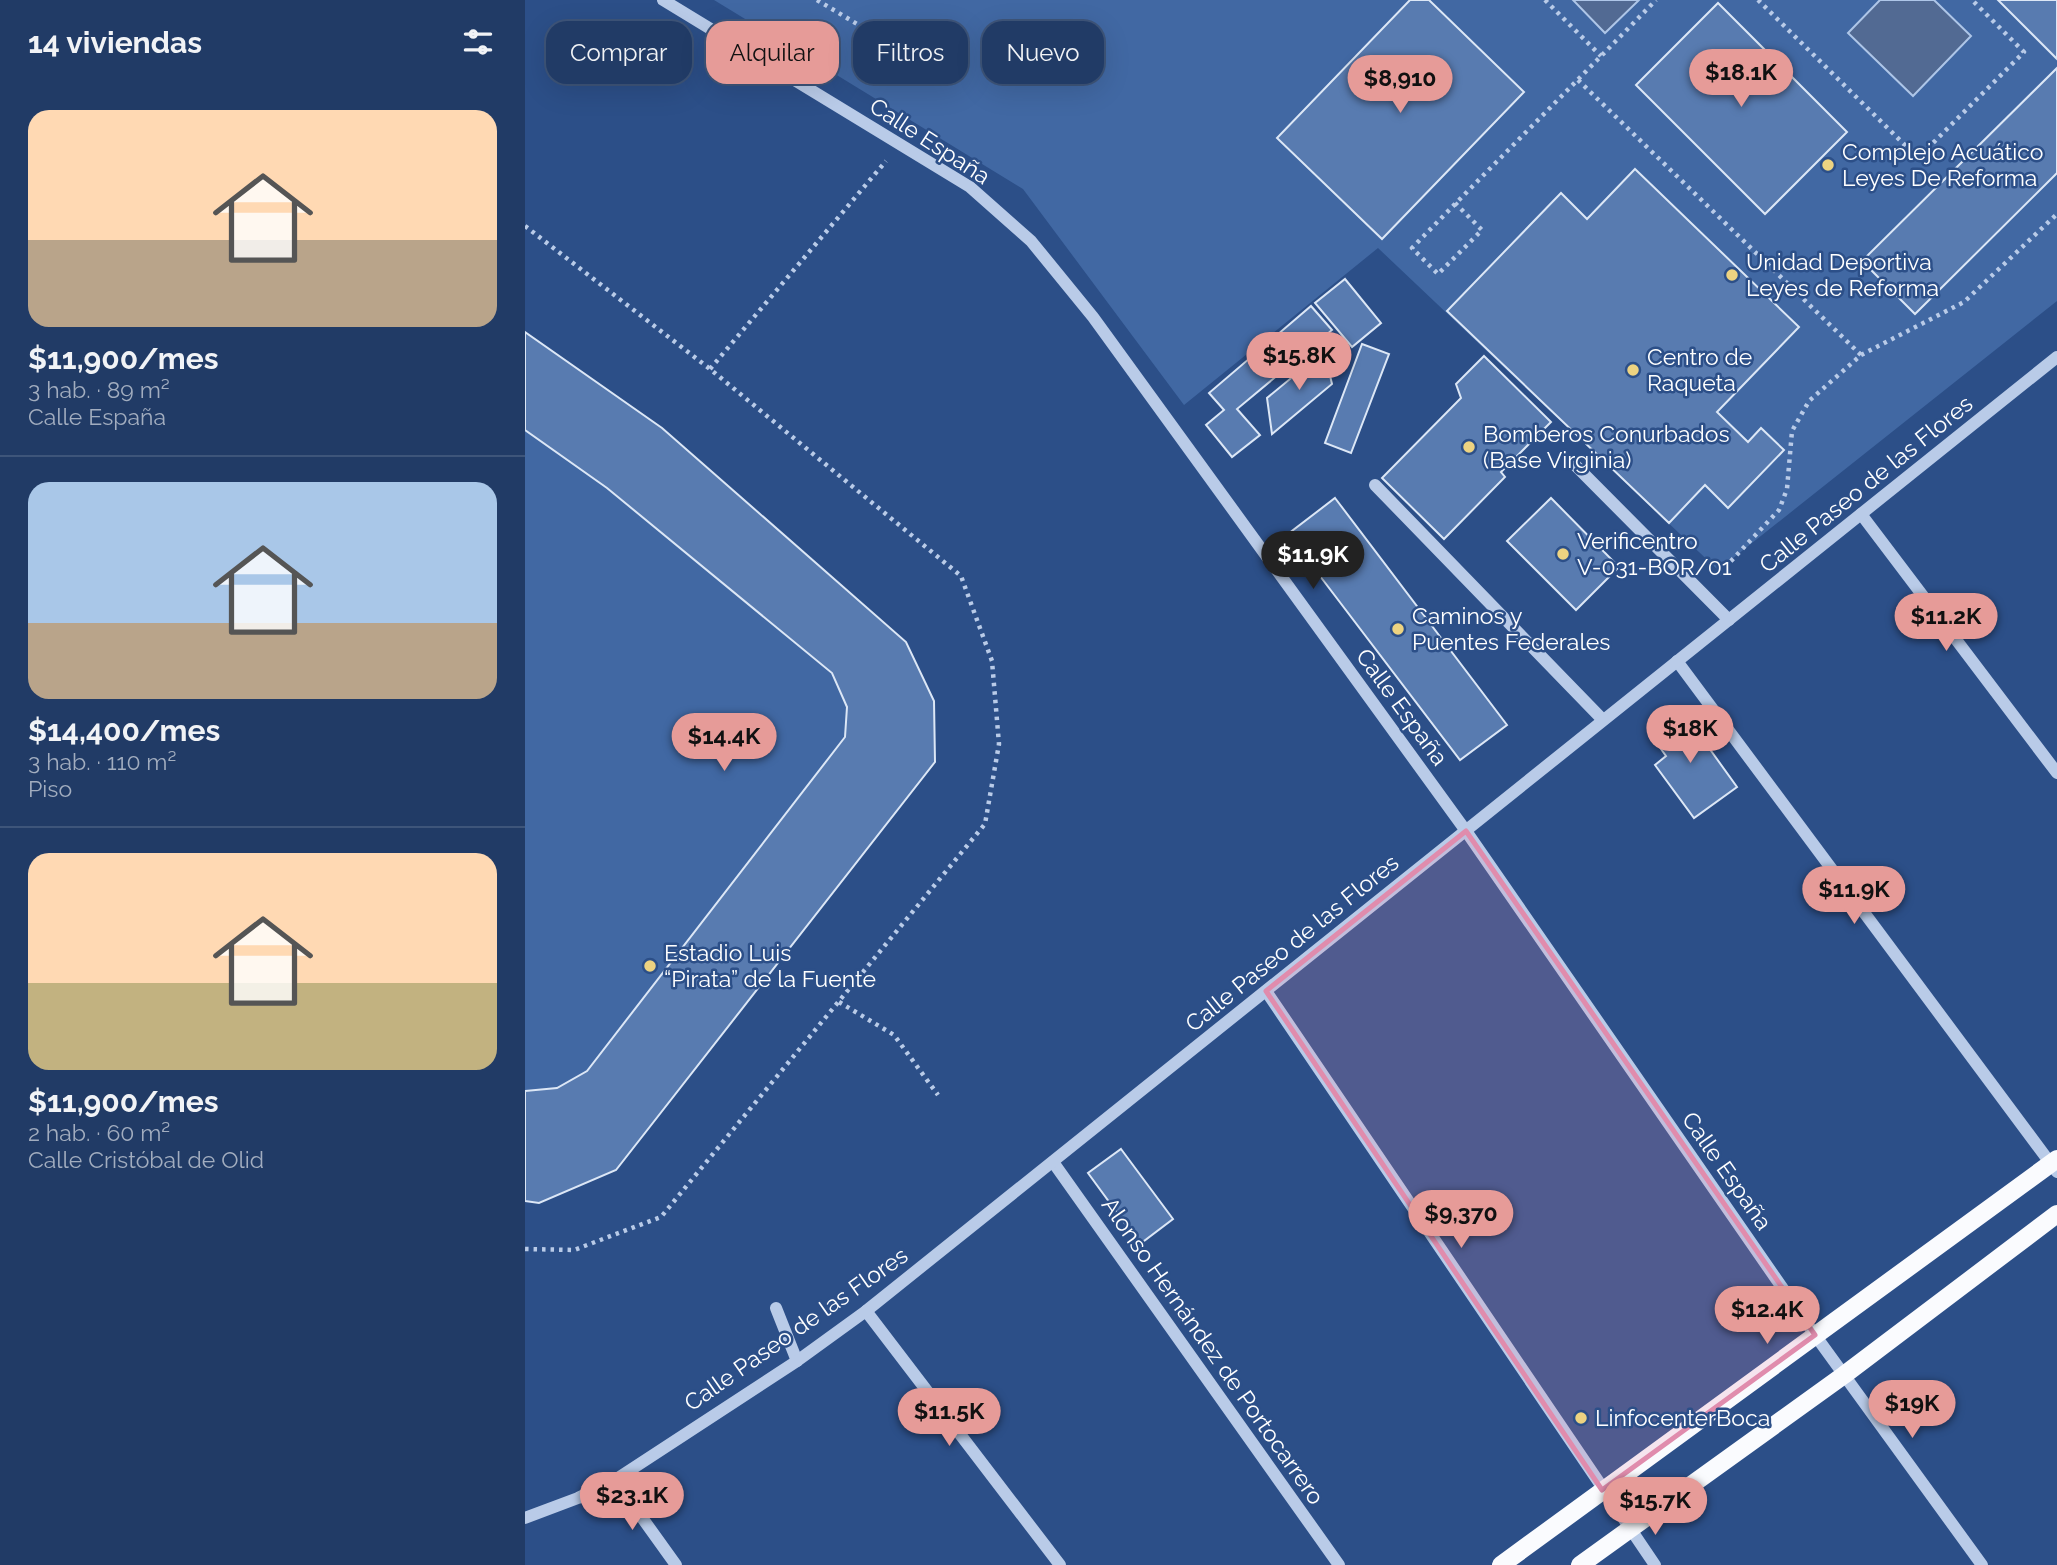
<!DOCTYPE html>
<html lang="es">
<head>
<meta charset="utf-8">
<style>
  body { margin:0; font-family:Raleway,sans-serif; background:#29426c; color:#f1f3f6; height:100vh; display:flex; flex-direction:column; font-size:26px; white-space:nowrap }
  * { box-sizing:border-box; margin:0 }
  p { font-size:23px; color:#a2adbf }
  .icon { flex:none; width:38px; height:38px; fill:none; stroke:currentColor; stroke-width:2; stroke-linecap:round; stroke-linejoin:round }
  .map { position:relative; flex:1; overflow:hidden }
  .sheet { display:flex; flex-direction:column; background:#213b66; width:525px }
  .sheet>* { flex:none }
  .hud { position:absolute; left:21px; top:21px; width:665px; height:63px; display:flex; gap:14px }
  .price { position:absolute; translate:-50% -60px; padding:0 16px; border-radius:24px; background:#e69b98; color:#111; font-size:23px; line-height:46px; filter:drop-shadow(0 2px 4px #0008) }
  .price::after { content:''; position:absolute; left:50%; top:42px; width:21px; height:16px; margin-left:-10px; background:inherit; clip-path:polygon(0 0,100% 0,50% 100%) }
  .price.current { background:#222; color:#fff }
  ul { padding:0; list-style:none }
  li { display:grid; align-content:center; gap:14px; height:371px; padding:0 28px }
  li+li { border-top:2px solid #3e557a }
  li span { display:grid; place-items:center; height:217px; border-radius:21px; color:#555 }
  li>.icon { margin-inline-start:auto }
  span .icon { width:126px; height:126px; fill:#fffc; stroke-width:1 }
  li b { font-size:30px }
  h2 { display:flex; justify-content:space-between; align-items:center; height:84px; padding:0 28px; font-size:30px }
  .pill { padding:0 24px; border-radius:21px; background:#213b66; box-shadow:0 7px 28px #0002,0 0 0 2px #3e557a; font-size:24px; line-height:63px }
  .pill.current { background:#e69b98; color:#111 }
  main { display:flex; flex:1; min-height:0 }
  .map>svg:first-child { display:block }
</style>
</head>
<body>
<main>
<section class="sheet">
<h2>14 viviendas<svg class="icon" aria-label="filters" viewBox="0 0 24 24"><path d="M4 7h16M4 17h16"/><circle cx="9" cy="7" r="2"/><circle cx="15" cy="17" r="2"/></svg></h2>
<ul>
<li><span style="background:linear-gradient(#ffd9b3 60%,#b9a48a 0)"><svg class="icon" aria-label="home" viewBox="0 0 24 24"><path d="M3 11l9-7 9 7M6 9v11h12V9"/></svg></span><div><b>$11,900/mes</b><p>3 hab. · 89 m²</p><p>Calle España</p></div></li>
<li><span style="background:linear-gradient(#a9c7e8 65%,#b9a48a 0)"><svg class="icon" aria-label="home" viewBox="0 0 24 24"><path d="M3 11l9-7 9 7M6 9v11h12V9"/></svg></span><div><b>$14,400/mes</b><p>3 hab. · 110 m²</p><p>Piso</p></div></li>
<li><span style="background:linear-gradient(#ffd9b3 60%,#c2b280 0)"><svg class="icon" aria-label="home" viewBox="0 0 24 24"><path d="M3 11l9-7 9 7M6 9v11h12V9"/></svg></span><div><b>$11,900/mes</b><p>2 hab. · 60 m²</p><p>Calle Cristóbal de Olid</p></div></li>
</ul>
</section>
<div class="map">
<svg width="1532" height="1565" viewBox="0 0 1532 1565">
  <rect width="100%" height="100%" fill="#2c4f88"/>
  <!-- green -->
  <g fill="#4168a3">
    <polygon points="189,0 1532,0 1532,301 1193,570 853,248 659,405 498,189"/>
    <polygon points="0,332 137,428 409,701 410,762 91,1170 14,1203 0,1201"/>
  </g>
  <!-- water -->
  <g fill="#526a93" stroke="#aec6e8" stroke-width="2">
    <polygon points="1048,0 1114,0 1080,33"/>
    <polygon points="1355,0 1409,0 1446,36 1388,96 1323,33"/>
  </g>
  <!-- building -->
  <g fill="#587bb0" stroke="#dce7f6" stroke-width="2">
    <polygon points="885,0 904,0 999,92 857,239 752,138"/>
    <polygon points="1473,0 1532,0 1532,59"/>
    <polygon points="1193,3 1322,132 1240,214 1111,85"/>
    <polygon points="1532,68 1532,173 1390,314 1337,261"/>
    <polygon points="1110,169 1274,327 1192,412 1223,442 1236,428 1259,450 1203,508 1180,485 1144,523 922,311 1036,193 1062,219"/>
    <polygon points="820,279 856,323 827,347 790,303"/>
    <polygon points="786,306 807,330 712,409 735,435 707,457 681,425 699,410 684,393"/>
    <polygon points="0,332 137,428 381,642 409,701 410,762 91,1170 14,1203 0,1201 0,1091 32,1088 62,1071 320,737 322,707 307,673 82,488 0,430"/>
    <polygon points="837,344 864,354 826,453 800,443"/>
    <polygon points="799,351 807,384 747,434 742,398"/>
    <polygon points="959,356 1026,422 976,472 980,477 919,539 857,478 936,398 931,384"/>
    <polygon points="810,498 982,725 935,760 763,534"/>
    <polygon points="1026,498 1094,567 1051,610 982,541"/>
    <polygon points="1156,709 1212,787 1169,818 1130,765 1141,756 1124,732"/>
    <polygon points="596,1149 648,1219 615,1244 563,1173"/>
  </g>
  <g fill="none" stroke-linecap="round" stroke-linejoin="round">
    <!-- path -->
    <g stroke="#b9cbe8" stroke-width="4.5" stroke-dasharray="3.5 5" stroke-linecap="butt">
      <polyline points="292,0 404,67"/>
      <polyline points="1020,0 1076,56"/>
      <polyline points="1233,0 1393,158 1499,52 1447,0"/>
      <polyline points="1053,80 1336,355 1284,401 1267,431 1262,489 1254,510 1191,577"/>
      <path d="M930 203 957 230 913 274 887 248C968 165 1050 83 1131 0"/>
      <polyline points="0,226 185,369 436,576 467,661 474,744 460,824 136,1217 49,1250 0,1249"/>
      <polyline points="1336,355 1439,302 1532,214"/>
      <polyline points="185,369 361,161"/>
      <polyline points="314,1002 369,1035 413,1095"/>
    </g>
    <!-- minor -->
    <g stroke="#b9cbe8" stroke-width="12">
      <polyline points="138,0 445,187 506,241 568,317 941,831 1290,1335 1457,1565"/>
      <polyline points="1051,466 1204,620"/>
      <polyline points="850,485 1078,720"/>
      <polyline points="1336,514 1532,773"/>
      <polyline points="1152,661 1532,1172"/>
      <polyline points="741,991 1130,1565"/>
      <polyline points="528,1162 814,1565"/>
      <polyline points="251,1308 272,1361"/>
      <polyline points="341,1311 535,1565"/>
      <polyline points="90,1480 151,1565"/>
      <polyline points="0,1518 53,1498 90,1480 272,1361 341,1311 1532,357"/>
    </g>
    <!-- major -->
    <g stroke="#fafbfe" stroke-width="18">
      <polyline points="976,1565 1532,1159"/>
      <polyline points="1055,1565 1319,1375 1532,1214"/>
    </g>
  </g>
  <!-- marked area -->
  <path fill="#e08cad" fill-opacity="0.2" stroke="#e08cad" stroke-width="5" stroke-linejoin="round" d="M941 831 1290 1335 1077 1490 741 991Z"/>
  <!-- markers -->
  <g fill="#edd381" stroke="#2c4f88" stroke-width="2.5">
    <circle cx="1303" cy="165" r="7"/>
    <circle cx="1207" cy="275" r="7"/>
    <circle cx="1108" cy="370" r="7"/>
    <circle cx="944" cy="447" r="7"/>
    <circle cx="1038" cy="554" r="7"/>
    <circle cx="873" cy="629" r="7"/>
    <circle cx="125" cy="966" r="7"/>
    <circle cx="1056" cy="1418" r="7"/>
  </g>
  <g text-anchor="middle" stroke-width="5" stroke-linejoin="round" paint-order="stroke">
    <!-- street labels -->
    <g font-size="23" fill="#fff" stroke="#2c4f88">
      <text transform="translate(405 141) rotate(33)" y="8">Calle España</text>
      <text transform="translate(1341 484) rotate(-39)" y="8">Calle Paseo de las Flores</text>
      <text transform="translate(877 707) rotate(54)" y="8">Calle España</text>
      <text transform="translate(767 943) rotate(-39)" y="8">Calle Paseo de las Flores</text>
      <text transform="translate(1202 1171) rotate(55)" y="8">Calle España</text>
      <text transform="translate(271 1329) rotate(-35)" y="8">Calle Paseo de las Flores</text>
      <text transform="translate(688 1351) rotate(55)" y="8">Alonso Hernández de Portocarrero</text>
    </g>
    <!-- poi labels -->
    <g font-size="23" fill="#fff" stroke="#2c4f88" text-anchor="start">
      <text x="1317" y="160">Complejo Acuático<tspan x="1317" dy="26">Leyes De Reforma</tspan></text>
      <text x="1221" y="270">Unidad Deportiva<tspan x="1221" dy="26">Leyes de Reforma</tspan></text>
      <text x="1122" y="365">Centro de<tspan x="1122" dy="26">Raqueta</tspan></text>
      <text x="958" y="442">Bomberos Conurbados<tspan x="958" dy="26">(Base Virginia)</tspan></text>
      <text x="1052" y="549">Verificentro<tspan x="1052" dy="26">V-031-BOR/01</tspan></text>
      <text x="887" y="624">Caminos y<tspan x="887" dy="26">Puentes Federales</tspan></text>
      <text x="139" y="961">Estadio Luis<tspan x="139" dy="26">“Pirata” de la Fuente</tspan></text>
      <text x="1070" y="1426">LinfocenterBoca</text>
    </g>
  </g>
</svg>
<b class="price" style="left:1216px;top:109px">$18.1K</b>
<b class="price" style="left:875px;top:115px">$8,910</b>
<b class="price" style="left:774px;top:392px">$15.8K</b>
<b class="price current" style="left:788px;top:591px">$11.9K</b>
<b class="price" style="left:1421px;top:653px">$11.2K</b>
<b class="price" style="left:1165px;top:765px">$18K</b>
<b class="price" style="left:199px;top:773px">$14.4K</b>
<b class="price" style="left:1329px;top:926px">$11.9K</b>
<b class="price" style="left:936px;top:1250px">$9,370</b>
<b class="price" style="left:1242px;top:1346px">$12.4K</b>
<b class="price" style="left:1387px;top:1440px">$19K</b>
<b class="price" style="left:424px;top:1448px">$11.5K</b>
<b class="price" style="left:107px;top:1532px">$23.1K</b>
<b class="price" style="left:1130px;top:1537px">$15.7K</b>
<div class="hud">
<a class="pill">Comprar</a>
<a class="pill current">Alquilar</a>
<a class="pill">Filtros</a>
<a class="pill">Nuevo</a>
</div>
</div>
</main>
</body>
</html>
